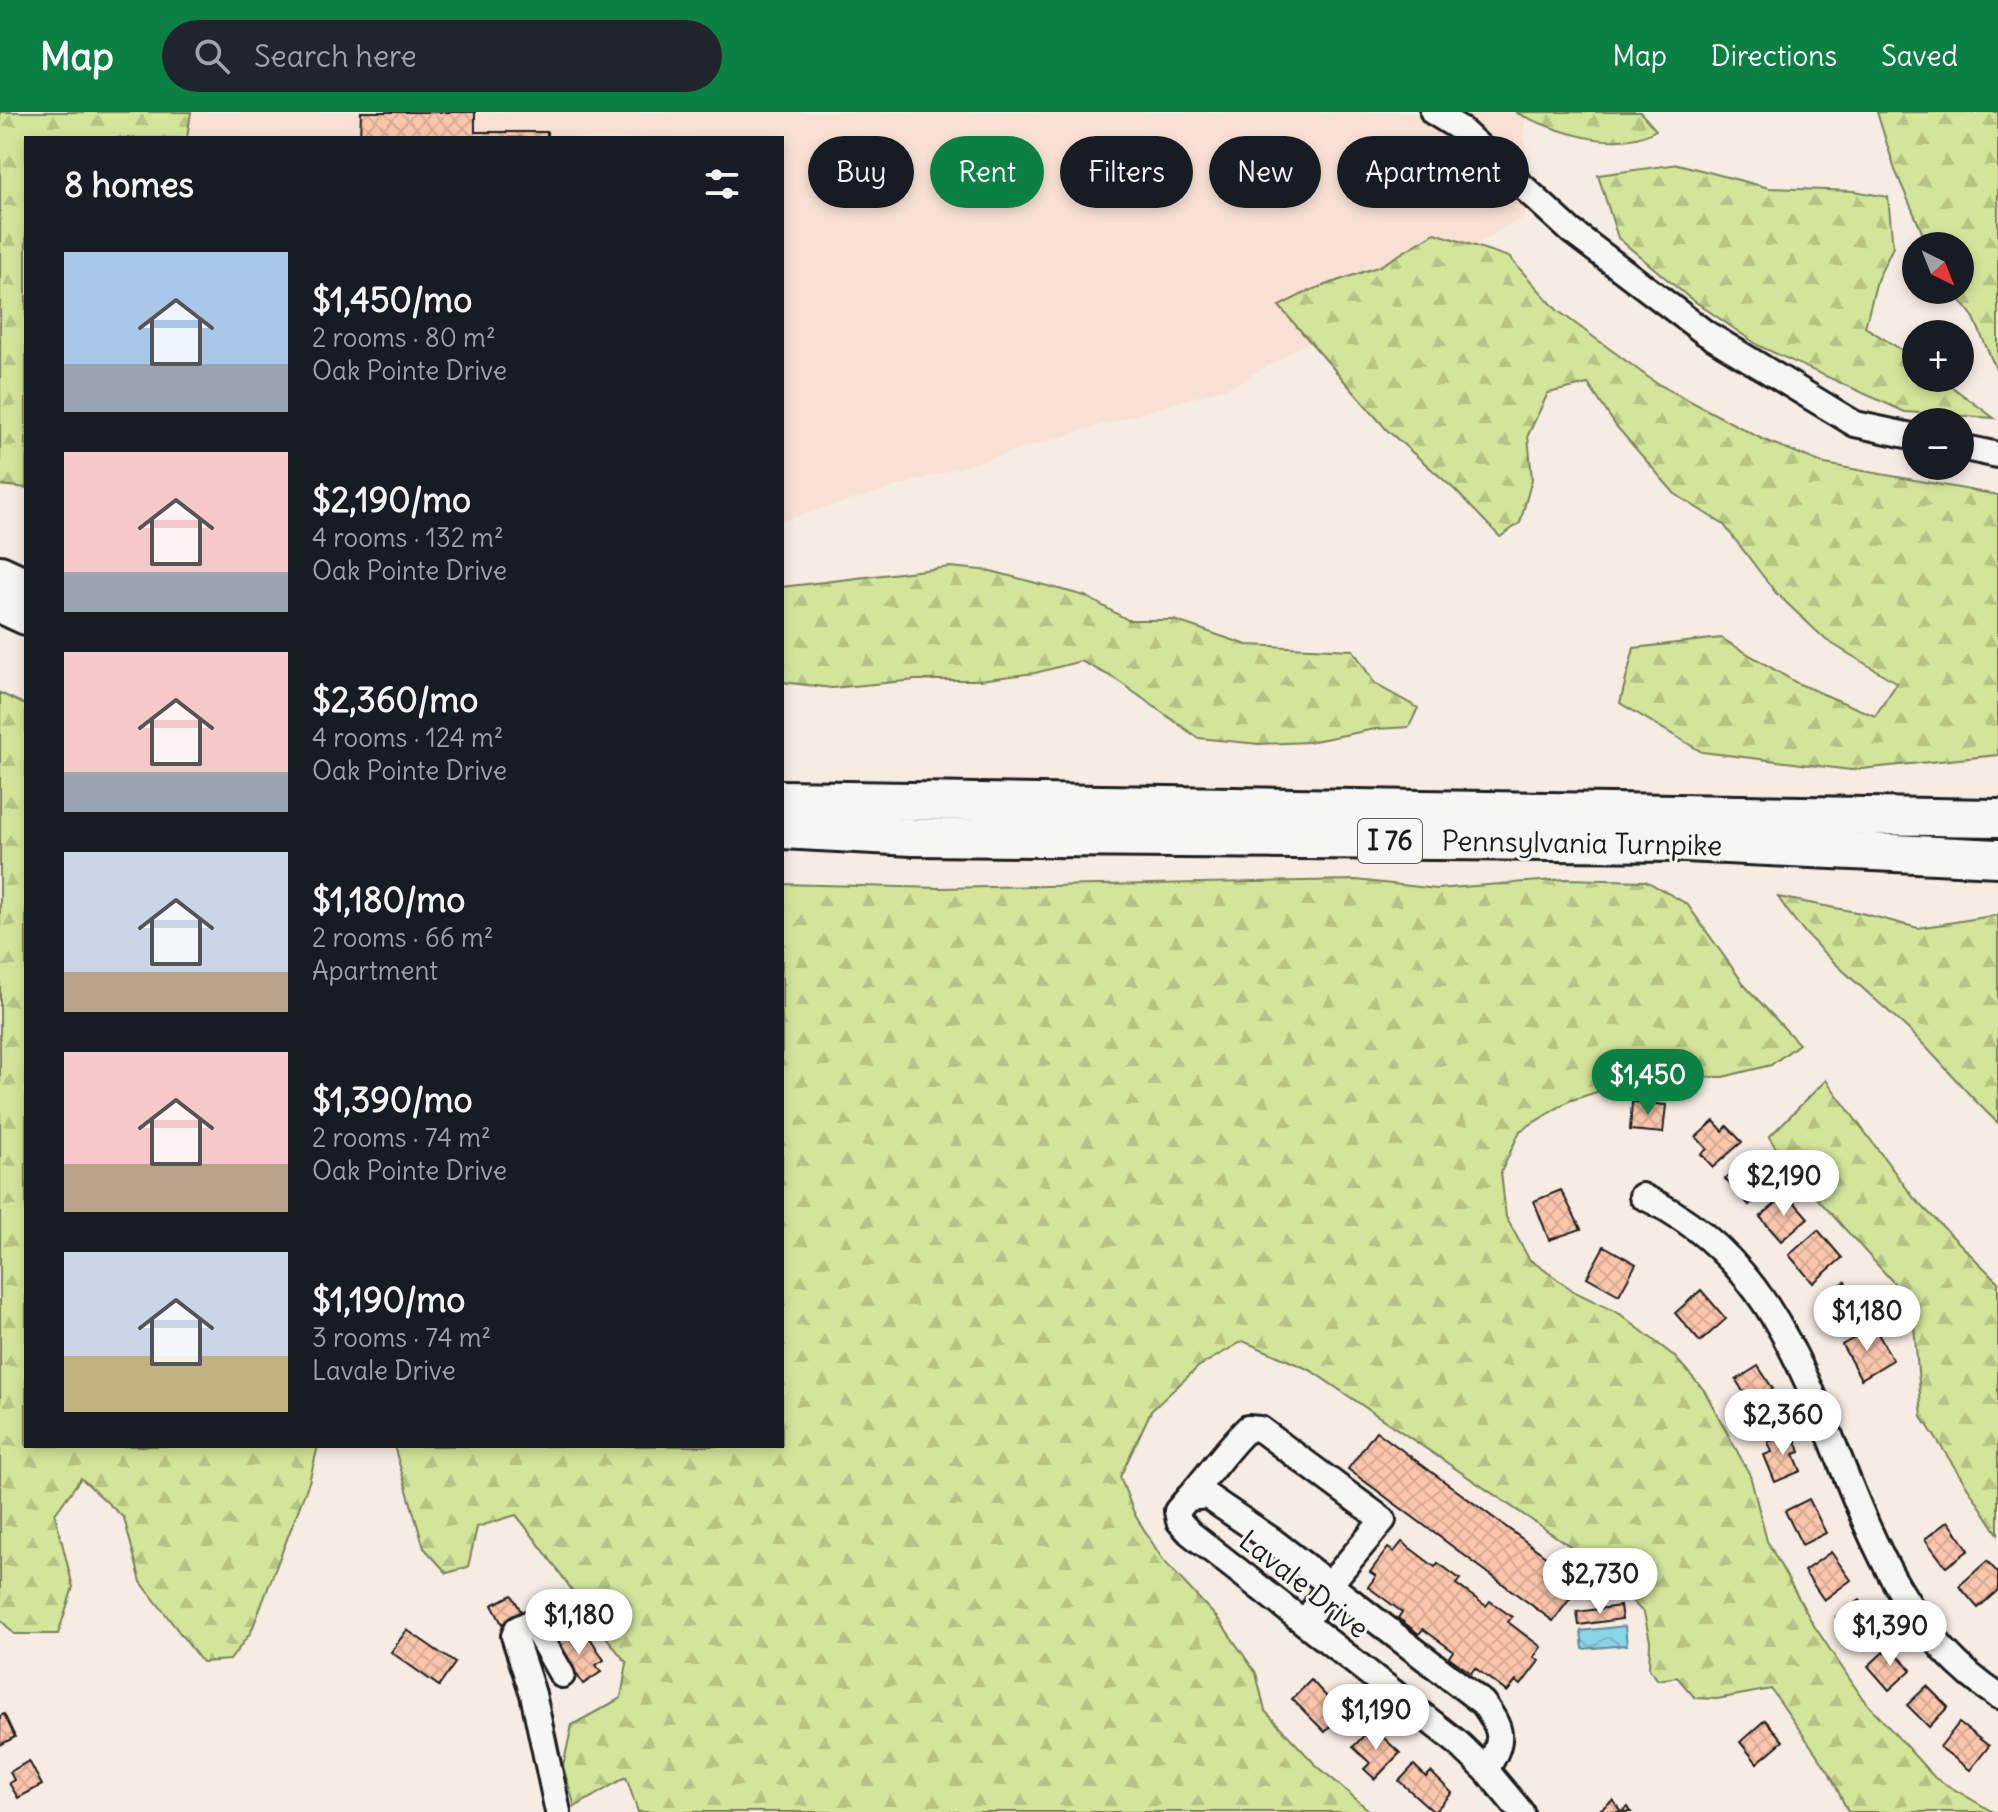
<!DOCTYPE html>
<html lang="en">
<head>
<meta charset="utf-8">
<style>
  body { margin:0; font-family:Delius,sans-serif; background:#20242c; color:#f1f3f6; height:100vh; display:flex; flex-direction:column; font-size:30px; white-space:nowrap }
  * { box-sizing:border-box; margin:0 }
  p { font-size:26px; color:#9ea1a6 }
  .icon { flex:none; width:44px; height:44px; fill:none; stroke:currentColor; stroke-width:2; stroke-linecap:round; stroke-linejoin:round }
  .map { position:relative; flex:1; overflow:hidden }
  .drawer { position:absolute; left:24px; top:24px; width:760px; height:1312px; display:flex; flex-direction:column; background:#171b24; border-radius:0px; box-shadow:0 4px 12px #0003 }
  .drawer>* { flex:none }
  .banner { position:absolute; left:808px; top:24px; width:760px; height:72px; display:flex; gap:16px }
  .needle { width:52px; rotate:137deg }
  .controls { position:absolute; left:1902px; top:120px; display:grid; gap:16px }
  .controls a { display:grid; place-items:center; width:72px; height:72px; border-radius:50%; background:#171b24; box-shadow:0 4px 12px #0003; font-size:40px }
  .price { position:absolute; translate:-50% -68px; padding:0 18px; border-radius:28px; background:#fff; color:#222; font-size:26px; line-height:52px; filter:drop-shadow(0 2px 4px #0008) }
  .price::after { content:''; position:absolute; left:50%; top:48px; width:24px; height:18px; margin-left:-12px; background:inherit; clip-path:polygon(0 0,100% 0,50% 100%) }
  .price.current { background:#0b8043; color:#fff }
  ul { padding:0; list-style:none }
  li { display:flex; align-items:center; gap:24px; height:200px; padding:0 40px }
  li span { display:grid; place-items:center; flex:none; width:224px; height:160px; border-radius:0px; color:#555 }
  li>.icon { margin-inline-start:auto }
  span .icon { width:96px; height:96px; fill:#fffc; stroke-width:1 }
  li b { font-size:34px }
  h2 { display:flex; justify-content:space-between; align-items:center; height:96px; padding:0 40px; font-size:34px }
  .pill { padding:0 28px; border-radius:36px; background:#171b24; box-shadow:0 4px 12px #0003; font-size:28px; line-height:72px }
  .pill.current { background:#0b8043; color:#fff }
  header { display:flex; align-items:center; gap:48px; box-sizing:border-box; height:112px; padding:0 40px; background:#0b8043; color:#fff }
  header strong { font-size:38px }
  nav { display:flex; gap:44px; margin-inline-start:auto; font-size:28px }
  .search { width:560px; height:72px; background:#20242c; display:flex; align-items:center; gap:20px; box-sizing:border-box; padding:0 28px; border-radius:44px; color:#9ea1a6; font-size:30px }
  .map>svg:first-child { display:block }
</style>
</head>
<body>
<header>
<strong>Map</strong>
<div class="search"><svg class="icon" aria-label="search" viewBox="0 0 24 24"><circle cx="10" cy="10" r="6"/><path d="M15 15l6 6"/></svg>Search here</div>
<nav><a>Map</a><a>Directions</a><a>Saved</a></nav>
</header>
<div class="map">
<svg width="1998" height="1700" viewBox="0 0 1998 1700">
  <defs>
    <pattern id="forest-firs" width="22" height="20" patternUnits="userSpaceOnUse" patternTransform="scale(2)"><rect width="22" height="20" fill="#d3e599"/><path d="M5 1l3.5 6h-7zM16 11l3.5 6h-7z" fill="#b5c483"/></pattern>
    <pattern id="water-waves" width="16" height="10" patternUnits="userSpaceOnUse" patternTransform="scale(2)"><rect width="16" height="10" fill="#89d5e8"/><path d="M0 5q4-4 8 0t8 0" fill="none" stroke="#76b6c6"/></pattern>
    <pattern id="building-cross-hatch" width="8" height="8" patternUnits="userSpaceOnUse" patternTransform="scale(2)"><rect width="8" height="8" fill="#fcc6ad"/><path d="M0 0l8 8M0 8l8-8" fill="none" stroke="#d7aa94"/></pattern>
  </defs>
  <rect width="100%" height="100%" fill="#f7ece4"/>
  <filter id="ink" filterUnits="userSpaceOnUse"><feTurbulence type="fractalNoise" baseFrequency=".0125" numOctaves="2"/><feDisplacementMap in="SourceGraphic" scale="16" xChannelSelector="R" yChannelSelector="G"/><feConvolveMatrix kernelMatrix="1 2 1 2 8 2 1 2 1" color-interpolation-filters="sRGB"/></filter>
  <g filter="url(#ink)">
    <!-- built -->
    <polygon fill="#f8e1d4" points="164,0 1525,0 1524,105 1233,274 782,409 782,26 163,26"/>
    <!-- forest -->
    <g fill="url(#forest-firs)" stroke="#78805a" stroke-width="2">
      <polygon points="0,0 191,0 187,26 26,26 26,376 0,373"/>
      <path d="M1515 0H1640L1656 18C1617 42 1553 19 1515 0Z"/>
      <polygon points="1877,0 1998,0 1998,262 1974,206 1953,178 1960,178 1960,134 1928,134 1895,58"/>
      <polygon points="1678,52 1769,76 1854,79 1888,85 1893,135 1877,168 1865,215 1916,247 1916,266 1940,266 1994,306 1905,300 1759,234 1687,184 1618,126 1598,63"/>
      <polygon points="1435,121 1509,145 1557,198 1656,271 1762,327 1825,352 1998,383 1998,643 1851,658 1702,640 1620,591 1634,536 1721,526 1797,571 1875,604 1897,571 1826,528 1776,481 1724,413 1675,382 1616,314 1588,272 1548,281 1528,323 1532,367 1520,411 1500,425 1454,377 1387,318 1279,194 1311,178 1380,154"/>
      <polygon points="950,455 991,459 1085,484 1128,508 1174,508 1247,533 1353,538 1375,572 1418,596 1409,615 1375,617 1309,630 1259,632 1198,626 1114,566 1081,549 1035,561 980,568 916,568 832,576 782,570 782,475"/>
      <polygon points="0,581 26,593 26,1334 318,1334 309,1370 251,1520 230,1548 202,1550 141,1470 124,1406 81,1366 55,1402 73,1475 58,1522 14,1522 0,1507"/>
      <path d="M1565 767 1646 769 1687 792 1746 875 1799 932 1771 953 1723 965H1643L1569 989 1520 1019 1501 1060 1506 1105 1529 1147 1575 1180 1620 1202 1674 1244 1704 1278 1750 1363 1767 1429 1813 1512 1863 1587 1935 1666 1993 1700H1848L1829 1660 1771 1577 1717 1587 1695 1586 1677 1565 1658 1568 1649 1557 1650 1529 1644 1501 1589 1447 1310 1258 1243 1229 1198 1255 1151 1299 1120 1365 1135 1403 1163 1448 1219 1508 1256 1561 1265 1599 1315 1652 1371 1700H638L626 1665 575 1695 563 1654 572 1613 621 1586 627 1551C587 1504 556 1451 516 1403L477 1415 468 1455 447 1461 424 1436 394 1334H782V772L941 776 1356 768 1437 777Z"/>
      <path d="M1778 785 1861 801 1918 816 1998 803V1011C1967 983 1942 950 1912 921 1867 877 1812 839 1778 785Z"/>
      <polygon points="1826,968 1914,1086 1998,1170 1998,1422 1922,1305 1912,1191 1786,1052 1769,1025"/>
    </g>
    <!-- water -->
    <polygon fill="url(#water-waves)" stroke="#5d8b96" stroke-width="2" points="1625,1514 1627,1533 1583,1537 1581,1519"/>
    <!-- building -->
    <g fill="url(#building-cross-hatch)" stroke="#1c1c1c" stroke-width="2">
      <polygon points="361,0 475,0 475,20 547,20 547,26 360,26"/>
      <polygon points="1632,990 1666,993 1663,1021 1630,1018"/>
      <polygon points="1714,1009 1723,1019 1727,1014 1742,1030 1713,1055 1701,1042 1707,1037 1696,1025"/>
      <polygon points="1750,1044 1774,1071 1749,1093 1725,1067"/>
      <polygon points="1561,1078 1581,1117 1549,1128 1534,1089"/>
      <polygon points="1787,1082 1808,1106 1781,1129 1760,1105"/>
      <polygon points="1818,1118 1842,1146 1813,1171 1789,1143"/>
      <polygon points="1604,1134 1636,1152 1619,1183 1587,1165"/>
      <polygon points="1845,1170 1865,1200 1841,1216 1821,1186"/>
      <polygon points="1701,1178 1726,1207 1700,1230 1675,1201"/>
      <polygon points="1874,1215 1893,1248 1861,1267 1842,1233"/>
      <polygon points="1758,1254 1773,1277 1764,1282 1770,1291 1745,1306 1740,1297 1750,1291 1736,1268"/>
      <polygon points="1376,1319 1582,1471 1553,1509 1348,1357"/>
      <polygon points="1793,1320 1800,1340 1794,1342 1801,1359 1775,1370 1764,1343 1772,1340 1768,1330"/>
      <polygon points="1809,1387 1826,1421 1802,1433 1785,1399"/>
      <polygon points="1948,1409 1969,1438 1946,1455 1925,1427"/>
      <polygon points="1402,1430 1435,1455 1438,1451 1460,1467 1456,1472 1486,1494 1490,1489 1512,1505 1508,1510 1541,1535 1534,1545 1539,1549 1521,1573 1516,1569 1507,1580 1475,1556 1471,1561 1449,1545 1453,1539 1423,1517 1419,1522 1398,1506 1402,1500 1368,1475 1376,1464 1370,1460 1388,1436 1394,1440"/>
      <polygon points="1831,1440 1851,1468 1824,1488 1804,1459"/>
      <polygon points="1987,1449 1998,1461 1998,1478 1978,1496 1959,1474"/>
      <polygon points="512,1483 522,1501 502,1512 492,1493"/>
      <polygon points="1860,1488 1880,1514 1855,1532 1836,1505"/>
      <polygon points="1620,1494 1622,1507 1579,1513 1577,1500"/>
      <polygon points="407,1518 455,1551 439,1574 391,1540"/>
      <polygon points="570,1519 579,1533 590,1526 604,1548 596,1553 601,1560 583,1572 577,1563 573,1566 551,1531"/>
      <polygon points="1890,1534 1911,1558 1889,1578 1868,1554"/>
      <polygon points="1311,1568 1343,1602 1325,1620 1292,1587"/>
      <polygon points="1927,1574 1948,1595 1929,1615 1907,1593"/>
      <polygon points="4,1602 15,1625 0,1633 0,1604"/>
      <polygon points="1765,1608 1783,1629 1757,1651 1740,1630"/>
      <polygon points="1959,1611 1989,1634 1970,1658 1940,1635"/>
      <polygon points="1372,1615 1400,1641 1375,1667 1364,1657 1370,1651 1353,1635"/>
      <polygon points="29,1649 42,1673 18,1686 9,1671 14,1668 10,1660"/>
      <polygon points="1414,1653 1426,1665 1431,1660 1452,1681 1434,1700 1399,1669"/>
      <polygon points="1613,1688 1621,1700 1628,1695 1631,1700 1597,1700"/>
    </g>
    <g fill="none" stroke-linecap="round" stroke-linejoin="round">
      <defs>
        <g id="minor">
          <polyline points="1433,0 1459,16 1571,119 1704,220 1855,312 1916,325"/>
          <polyline points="1960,335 1998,343"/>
          <path d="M1642 1084C1856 1183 1813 1463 1998 1584"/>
          <path d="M1188 1386C1209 1363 1226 1337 1248 1316L1260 1317 1383 1408 1330 1472 1305 1511"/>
          <path d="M1486 1658C1505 1627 1503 1619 1483 1591L1273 1429 1207 1384 1188 1386 1177 1399 1179 1409 1190 1421 1458 1631 1486 1658 1521 1700"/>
          <polyline points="558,1700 533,1582 514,1524 517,1517 530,1511 534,1514 562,1563"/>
        </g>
        <g id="highway">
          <polyline points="0,462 26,474"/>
          <polyline points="0,492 26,504"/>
          <polyline points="782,687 1998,706"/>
          <polyline points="782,718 912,725 1684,731 1998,746"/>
        </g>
      </defs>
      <!-- minor casing -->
      <use href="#minor" stroke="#1c1c1c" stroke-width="30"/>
      <!-- highway casing -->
      <use href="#highway" stroke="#1c1c1c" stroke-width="42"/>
      <!-- minor -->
      <use href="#minor" stroke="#f6f6f2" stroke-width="24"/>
      <!-- highway -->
      <use href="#highway" stroke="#f6f6f2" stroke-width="36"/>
    </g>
  </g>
  <g text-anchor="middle" stroke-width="6" stroke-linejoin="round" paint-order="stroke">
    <!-- shield labels -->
    <rect fill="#f6f6f2" stroke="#5d5d5c" stroke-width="2" x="1358" y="707" width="64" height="44" rx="6"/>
    <g font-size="26" font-weight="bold" fill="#1c1c1c">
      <text x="1390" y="738">I 76</text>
    </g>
    <!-- street labels -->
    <g font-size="28" fill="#1c1c1c" stroke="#f6f6f2">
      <text transform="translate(1582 731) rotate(1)" y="10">Pennsylvania Turnpike</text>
      <text transform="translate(1304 1472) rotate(38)" y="10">Lavale Drive</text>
    </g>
  </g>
</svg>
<div class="controls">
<a><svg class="needle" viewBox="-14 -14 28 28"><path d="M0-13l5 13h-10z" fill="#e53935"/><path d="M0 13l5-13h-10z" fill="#9ea1a6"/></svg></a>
<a>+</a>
<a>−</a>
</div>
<b class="price current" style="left:1648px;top:1005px">$1,450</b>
<b class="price" style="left:1784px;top:1106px">$2,190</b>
<b class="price" style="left:1867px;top:1241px">$1,180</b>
<b class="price" style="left:1783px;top:1345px">$2,360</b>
<b class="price" style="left:1600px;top:1504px">$2,730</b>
<b class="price" style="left:579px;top:1545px">$1,180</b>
<b class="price" style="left:1890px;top:1556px">$1,390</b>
<b class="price" style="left:1376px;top:1640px">$1,190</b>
<div class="banner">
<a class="pill">Buy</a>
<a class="pill current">Rent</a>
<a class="pill">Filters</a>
<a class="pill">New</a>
<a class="pill">Apartment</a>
</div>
<section class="drawer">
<h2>8 homes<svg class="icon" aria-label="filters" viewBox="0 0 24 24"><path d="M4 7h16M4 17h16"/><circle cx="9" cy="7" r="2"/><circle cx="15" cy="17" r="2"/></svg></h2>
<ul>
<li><span style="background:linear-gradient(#a9c7e8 70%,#9aa5b1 0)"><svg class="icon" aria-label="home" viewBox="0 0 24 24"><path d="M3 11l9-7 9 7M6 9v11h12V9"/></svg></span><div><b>$1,450/mo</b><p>2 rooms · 80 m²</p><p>Oak Pointe Drive</p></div></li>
<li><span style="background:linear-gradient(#f6c9c9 75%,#9aa5b1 0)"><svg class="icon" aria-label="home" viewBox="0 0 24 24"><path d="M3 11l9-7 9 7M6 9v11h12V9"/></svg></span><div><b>$2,190/mo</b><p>4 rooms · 132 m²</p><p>Oak Pointe Drive</p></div></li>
<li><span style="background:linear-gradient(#f6c9c9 75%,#9aa5b1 0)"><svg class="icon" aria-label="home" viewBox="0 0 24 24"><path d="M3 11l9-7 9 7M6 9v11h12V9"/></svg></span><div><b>$2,360/mo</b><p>4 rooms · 124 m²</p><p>Oak Pointe Drive</p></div></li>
<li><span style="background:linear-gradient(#c9d6e8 75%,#b9a48a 0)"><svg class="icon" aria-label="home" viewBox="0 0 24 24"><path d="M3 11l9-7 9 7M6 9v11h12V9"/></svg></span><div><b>$1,180/mo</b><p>2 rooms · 66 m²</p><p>Apartment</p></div></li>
<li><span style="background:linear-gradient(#f6c9c9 70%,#b9a48a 0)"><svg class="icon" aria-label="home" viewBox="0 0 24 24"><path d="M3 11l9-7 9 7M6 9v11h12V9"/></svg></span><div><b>$1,390/mo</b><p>2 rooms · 74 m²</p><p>Oak Pointe Drive</p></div></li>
<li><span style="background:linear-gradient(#c9d6e8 65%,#c2b280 0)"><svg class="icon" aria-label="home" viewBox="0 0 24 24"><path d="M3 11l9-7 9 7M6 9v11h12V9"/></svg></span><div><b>$1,190/mo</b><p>3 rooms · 74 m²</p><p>Lavale Drive</p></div></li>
</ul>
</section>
</div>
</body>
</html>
